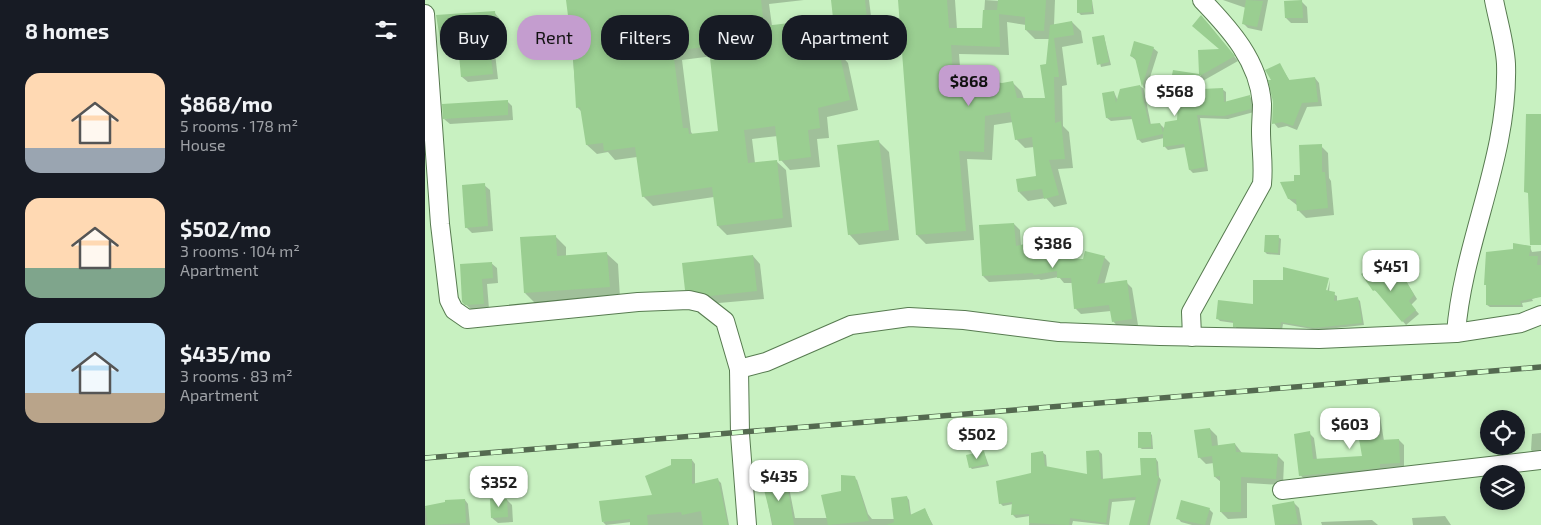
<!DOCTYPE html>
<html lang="en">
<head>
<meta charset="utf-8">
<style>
  body { margin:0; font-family:"Exo 2",sans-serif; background:#20242c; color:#f1f3f6; height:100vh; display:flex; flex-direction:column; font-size:19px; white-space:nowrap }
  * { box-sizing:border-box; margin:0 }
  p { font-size:16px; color:#9ea1a6 }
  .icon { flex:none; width:28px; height:28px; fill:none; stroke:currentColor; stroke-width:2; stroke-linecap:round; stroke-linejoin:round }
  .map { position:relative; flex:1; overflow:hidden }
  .side { display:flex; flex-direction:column; background:#171b24; width:425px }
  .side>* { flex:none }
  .guide { position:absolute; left:15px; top:15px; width:475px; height:45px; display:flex; gap:10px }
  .tools { position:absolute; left:1055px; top:410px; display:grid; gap:10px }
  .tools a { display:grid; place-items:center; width:45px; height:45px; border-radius:50%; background:#171b24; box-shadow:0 2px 8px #0003; font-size:25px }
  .price { position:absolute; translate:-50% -42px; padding:0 11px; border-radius:10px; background:#fff; color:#222; font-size:16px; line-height:32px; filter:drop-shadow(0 1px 2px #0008) }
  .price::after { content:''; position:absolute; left:50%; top:30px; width:15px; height:11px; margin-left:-8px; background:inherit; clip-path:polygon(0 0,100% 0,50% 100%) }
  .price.on { background:#c49dcf; color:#111 }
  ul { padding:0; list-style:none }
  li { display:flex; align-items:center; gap:15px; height:125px; padding:0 25px }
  li span { display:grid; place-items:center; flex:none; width:140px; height:100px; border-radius:15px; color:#555 }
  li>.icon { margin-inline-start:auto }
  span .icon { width:60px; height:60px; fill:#fffc; stroke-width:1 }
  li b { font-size:21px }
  h2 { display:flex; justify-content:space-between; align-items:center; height:60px; padding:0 25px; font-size:21px }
  .pill { padding:0 18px; border-radius:20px; background:#171b24; box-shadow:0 2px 8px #0003; font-size:18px; line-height:45px }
  .pill.on { background:#c49dcf; color:#111 }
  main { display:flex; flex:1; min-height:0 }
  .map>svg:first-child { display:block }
</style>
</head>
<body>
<main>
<section class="side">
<h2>8 homes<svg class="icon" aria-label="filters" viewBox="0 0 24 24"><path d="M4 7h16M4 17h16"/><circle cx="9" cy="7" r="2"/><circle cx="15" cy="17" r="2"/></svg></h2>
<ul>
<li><span style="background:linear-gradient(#ffd9b3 75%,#9aa5b1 0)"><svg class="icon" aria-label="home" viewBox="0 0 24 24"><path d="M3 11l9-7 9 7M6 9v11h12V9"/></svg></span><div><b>$868/mo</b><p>5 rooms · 178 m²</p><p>House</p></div></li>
<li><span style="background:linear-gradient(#ffd9b3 70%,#7fa58c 0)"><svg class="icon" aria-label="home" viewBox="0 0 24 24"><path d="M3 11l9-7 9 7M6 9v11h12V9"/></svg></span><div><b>$502/mo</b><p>3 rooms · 104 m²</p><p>Apartment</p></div></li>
<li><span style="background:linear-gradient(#bfe0f5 70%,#b9a48a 0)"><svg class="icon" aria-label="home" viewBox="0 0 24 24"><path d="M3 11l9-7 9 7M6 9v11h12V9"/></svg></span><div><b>$435/mo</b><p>3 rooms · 83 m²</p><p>Apartment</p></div></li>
</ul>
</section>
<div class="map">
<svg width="1116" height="525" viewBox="0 0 1116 525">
  <rect width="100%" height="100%" fill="#c8f1c1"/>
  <!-- shadow -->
  <g fill="#0003" fill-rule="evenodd">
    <path d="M143 0H379L344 4 347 26 381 22 391 32 393 58 414 53 423 63 433 110 402 117 404 138 392 139 395 167 365 170 356 160 353 136 327 139 330 163 351 161 361 170 367 227 302 235 293 226 289 197 228 206 218 196 212 157 190 160 183 152 172 154 162 145 157 112 152 107ZM323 37 324 54 295 132 268 135 266 132 257 60 296 55 294 40Z"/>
    <polygon points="407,0 444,0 447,24 439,25 439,29 416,32 410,26"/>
    <path d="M474 0H530L532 29H558L560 0 602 3V0H630L629 25 647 22 656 31 658 43 637 47 642 85 637 86 638 126 644 132 648 168 633 169 642 204 629 207 621 198 603 201 594 192 612 177 609 147 600 148 591 139 588 122 569 125 567 160 542 159 549 240 501 244 492 235ZM582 22 601 25V30L610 39H625L621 99H599L596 91 587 82 577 85 536 79 534 54 584 55Z"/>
    <polygon points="653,0 667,0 669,14 656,15 653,12"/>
    <polygon points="798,0 843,0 837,31 823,28 818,23 821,8"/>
    <polygon points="877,2 882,7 883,23 866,23 861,18"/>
    <polygon points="69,12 74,18 75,29 80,33 81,44 69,45 73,79 43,82 37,77 35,49 23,50 17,45"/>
    <polygon points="780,20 813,61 760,91 751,88 747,84 749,71 776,76 775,52 797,51"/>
    <polygon points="679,36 686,65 676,67 668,38"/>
    <polygon points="728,48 733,52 721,90 718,86 726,125 735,124 740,129 753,121 797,89 801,92 801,103 825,97 828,100 829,112 803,119 775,118 783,171 768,173 765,170 761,147 743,150 740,147 739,138 717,143 713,139 708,119 686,121 682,118 689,92 693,101 715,86 719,89 712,61 706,56"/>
    <polygon points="854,64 865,81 890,78 894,83 897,106 882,107 872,130 862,126 853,128 849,123 848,81"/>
    <polygon points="82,101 87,106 88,120 25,124 19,119"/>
    <polygon points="453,141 464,152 474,240 434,245 424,234"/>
    <polygon points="896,146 903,153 904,178 906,181 909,215 881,218 873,210 873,206 864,199 871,182"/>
    <polygon points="59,185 65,190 68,231 47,233 41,227"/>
    <polygon points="589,224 595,230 596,246 629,238 635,244 637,260 659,260 679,257 685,263 679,285 701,282 707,288 713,325 694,328 688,321 686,311 656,314 650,308 648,283 639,283 634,277 616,280 614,279 564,282 558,276"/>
    <polygon points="130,236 141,247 141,256 182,254 193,264 195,298 110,303 100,293"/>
    <polygon points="853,237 856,239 855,255 842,254 840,252"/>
    <polygon points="1105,247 1107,252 1116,251 1116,296 1107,299 1108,301 1097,303 1098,307 1065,307 1062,305 1063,287 1060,284"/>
    <polygon points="328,256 335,264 339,299 294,303 269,297 261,289"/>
    <polygon points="66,263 72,268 73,283 62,284 64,309 47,310 38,302"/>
    <polygon points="938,274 966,286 979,278 992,299 986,305 994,314 981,325 954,293 949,290"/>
    <polygon points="905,280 904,292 912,296 912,302 932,298 935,301 939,325 893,330 858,324 857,330 812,329 809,323 795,321 792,318 830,306 901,297"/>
    <polygon points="950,410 955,416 959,441 974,440 979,445 979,467 960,468 960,473 881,480 875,475 884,433 889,438 892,460 939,458"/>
    <polygon points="785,429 792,436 793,446 810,444 817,453 852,455 859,462 858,485 822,483 822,518 803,519 796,512 796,482 790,477 789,463 781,464 774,457"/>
    <polygon points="725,433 727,435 728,449 717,449 714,447"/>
    <polygon points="1116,433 1116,454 1110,454 1106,450 1107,434"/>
    <polygon points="674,451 677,454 678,480 717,476 731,459 733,462 734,477 736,480 725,525 705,525 711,500 687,502 684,525 648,521 647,525 604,525 605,516 591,518 588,515 588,504 578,506 575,503 608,474 618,453 621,455 622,468 663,475"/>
    <polygon points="559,452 564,466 547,469 545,467"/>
    <polygon points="267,460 270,464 270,485 293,480 296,483 304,525 206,525 206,522 181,525 178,522 229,496"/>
    <polygon points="429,478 432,480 443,514 447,519 470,519 482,497 484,500 486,515 500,510 508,525 347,525 339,483 360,479 363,482 370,518 403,518 417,492"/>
    <polygon points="40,500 43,504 45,525 0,525 0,508"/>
    <polygon points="82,500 87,505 88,522 73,523 67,518"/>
    <polygon points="868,502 874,508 877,525 852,525 849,506"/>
    <polygon points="784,509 788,513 785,525 767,525 756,522 753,518"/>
    <polygon points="1020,516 1026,525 988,525 987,518"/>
    <polygon points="947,520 953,525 897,525 896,522"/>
  </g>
  <!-- building -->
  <g fill="#9ace91" fill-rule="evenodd">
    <path d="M141 0H336L339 26 382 21 385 59 414 52 425 100 393 108 395 128 383 130 386 157 354 161 350 126 319 130 323 163 352 160 358 218 292 226 287 187 217 197 210 147 179 151 178 143 161 145 155 107 151 108 148 55ZM321 27 323 53 285 58 293 131 264 134 263 128H258L248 51 287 46 285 31Z"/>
    <polygon points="406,0 440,0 442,19 434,20 435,24 409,27"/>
    <polygon points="473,0 522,0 524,28 557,28 558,10 572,10 573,0 621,0 619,31 600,30 600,17 574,14 575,47 526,45 528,76 577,83 588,81 592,98 620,98 615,65 621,64 625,25 647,21 649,35 629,38 634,77 629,77 630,123 636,121 640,159 624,160 634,195 619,199 617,189 593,192 591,179 611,176 607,137 590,140 585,112 560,116 559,152 534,151 541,231 491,235"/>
    <polygon points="652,0 667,0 667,12 652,13"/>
    <polygon points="821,0 838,1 832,27 817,24"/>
    <polygon points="877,0 878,18 860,18 859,1"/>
    <polygon points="70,11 71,27 75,27 76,39 64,40 68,74 36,77 33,44 16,45 11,15"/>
    <polygon points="776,15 810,56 757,86 745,85 748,70 774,74 773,50 794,49 767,26"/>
    <polygon points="679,35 684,62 672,65 667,37"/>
    <polygon points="709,41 729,47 717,87 710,58 705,56"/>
    <polygon points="855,63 864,80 890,77 893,102 877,103 868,126 857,122 847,124 848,102 843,80 846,80 840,70"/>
    <polygon points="715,85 724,124 735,123 738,133 740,122 752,120 754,90 798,88 799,102 825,95 826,109 799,116 772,115 780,167 764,170 759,144 738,147 738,134 712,140 706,116 681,118 677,93 689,91 691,103 695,89"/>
    <polygon points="83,100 83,115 18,119 17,104"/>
    <polygon points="1101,114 1116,114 1116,245 1105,245 1103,193 1099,192"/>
    <polygon points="454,140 464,230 423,235 412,145"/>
    <polygon points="897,144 897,172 900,172 903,208 872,211 871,199 863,199 855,182 869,181 869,175 875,175 874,145"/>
    <polygon points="60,183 63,226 40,228 37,185"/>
    <polygon points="589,223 591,246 630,237 632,258 658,259 660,251 680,256 672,284 702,280 707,319 687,322 684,305 649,309 646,278 632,278 632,271 609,275 608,273 557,276 554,225"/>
    <polygon points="131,235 132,256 182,252 185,287 99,293 95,237"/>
    <polygon points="840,235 854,235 853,253 839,252"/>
    <polygon points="1088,243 1106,246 1104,256 1113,256 1112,265 1116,265 1116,297 1095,301 1096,305 1061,305 1061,285 1059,285 1061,252 1088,249"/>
    <polygon points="328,255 332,291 285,296 279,293 260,290 257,263"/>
    <polygon points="67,262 68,278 57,279 59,304 40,305 37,302 35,264"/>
    <polygon points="952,263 966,285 979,277 989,295 984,301 991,310 977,322 950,290 948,291 936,274"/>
    <polygon points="858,267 904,278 901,290 910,292 909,301 933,297 937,323 889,328 856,322 855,328 808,327 808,321 791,319 793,300 828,304 828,280 858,280"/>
    <polygon points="950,409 955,440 974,439 975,463 955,464 955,468 874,476 869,434 885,431 888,459 937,456 929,411"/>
    <polygon points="785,428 787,446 810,443 811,452 853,454 851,479 816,477 816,512 795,512 795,476 789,477 787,456 773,458 769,430"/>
    <polygon points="713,432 726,432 726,447 713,448"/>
    <polygon points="674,450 676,479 716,475 715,458 731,458 732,476 734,476 722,525 704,525 711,497 684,499 681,523 645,518 644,525 604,523 604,514 586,515 587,502 574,504 571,481 606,473 606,453 618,451 620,466 662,474 661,451"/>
    <polygon points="559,451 562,464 544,468 541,455"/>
    <polygon points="246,459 267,459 267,484 293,478 303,525 278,525 276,511 257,515 256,512 222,515 223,525 205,525 205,519 177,522 174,501 227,495 220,476 246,465"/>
    <polygon points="416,475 430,476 444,521 403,525 396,495 416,491"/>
    <polygon points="361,478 369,525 348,525 337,482"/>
    <polygon points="482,496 485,515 500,508 507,525 461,525 469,522 466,498"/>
    <polygon points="40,499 41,523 3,525 0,506 20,502 20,500"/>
    <polygon points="65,499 82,499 83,517 66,518"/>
    <polygon points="756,500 785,508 780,525 751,519"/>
    <polygon points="869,501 873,524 850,525 847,505"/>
  </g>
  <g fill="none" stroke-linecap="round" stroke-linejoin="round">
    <defs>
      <g id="minor">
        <polyline points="0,14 15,224 24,300 29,310 42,319 213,302 264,300 277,303 300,321 314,369"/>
        <polyline points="1031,333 1096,323 1116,315"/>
        <path d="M767 337 766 312 837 184C839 164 836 150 836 131 836 122 837 113 837 104 834 61 805 29 777 0"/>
        <polyline points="857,490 1116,460"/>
        <path d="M322 525 315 434 314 369 341 362 426 325 484 317 539 320 634 332 735 336 894 339 1031 333C1038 242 1084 157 1081 64 1080 43 1073 21 1069 0"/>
      </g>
    </defs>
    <!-- minor casing -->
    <use href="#minor" stroke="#577b50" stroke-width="20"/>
    <!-- minor -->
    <use href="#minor" stroke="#fff" stroke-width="18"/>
    <defs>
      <polyline id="rail" points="0,458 1116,367"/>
    </defs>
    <!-- rail casing -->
    <use href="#rail" stroke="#546a50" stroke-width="5.5"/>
    <!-- rail -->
    <use href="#rail" stroke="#d5ffce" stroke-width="4" stroke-dasharray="11" stroke-linecap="butt"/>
  </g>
</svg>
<div class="tools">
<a><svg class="icon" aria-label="locate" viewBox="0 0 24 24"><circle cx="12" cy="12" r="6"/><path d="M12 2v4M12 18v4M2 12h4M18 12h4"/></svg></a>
<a><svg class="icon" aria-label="layers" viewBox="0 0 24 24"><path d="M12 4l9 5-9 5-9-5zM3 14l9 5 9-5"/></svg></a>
</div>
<b class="price on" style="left:544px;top:107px">$868</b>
<b class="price" style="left:750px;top:117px">$568</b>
<b class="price" style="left:628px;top:269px">$386</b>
<b class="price" style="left:966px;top:292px">$451</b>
<b class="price" style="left:925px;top:450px">$603</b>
<b class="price" style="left:552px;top:460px">$502</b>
<b class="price" style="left:354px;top:502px">$435</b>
<b class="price" style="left:74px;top:508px">$352</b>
<div class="guide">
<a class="pill">Buy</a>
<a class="pill on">Rent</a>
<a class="pill">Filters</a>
<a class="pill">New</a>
<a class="pill">Apartment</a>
</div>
</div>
</main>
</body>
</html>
